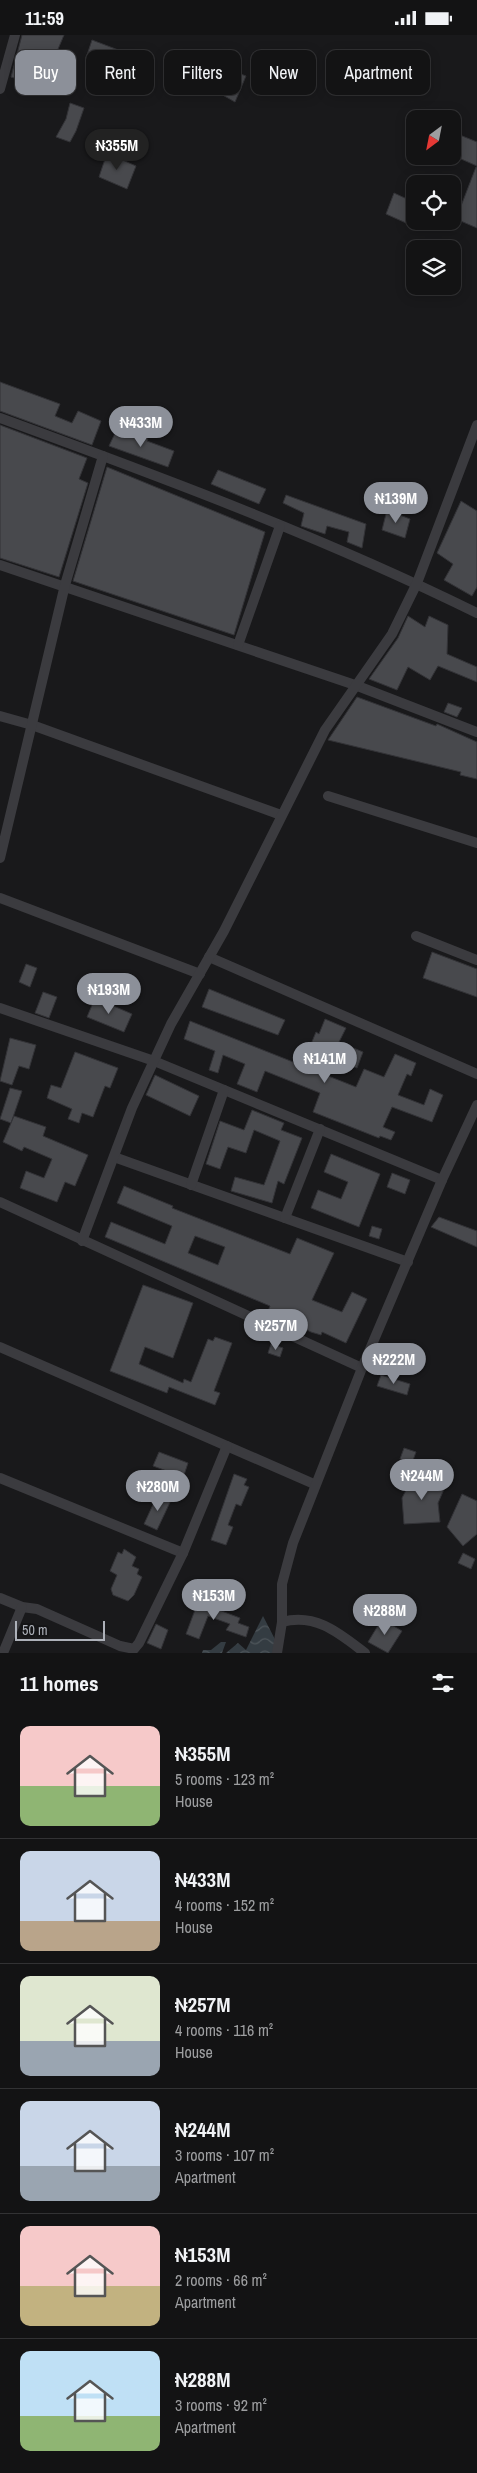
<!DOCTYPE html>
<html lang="en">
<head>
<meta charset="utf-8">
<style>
  body { margin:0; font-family:"Archivo Narrow",sans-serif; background:#202022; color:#f1f3f6; height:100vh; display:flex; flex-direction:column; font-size:19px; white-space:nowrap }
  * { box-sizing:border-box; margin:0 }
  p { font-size:16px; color:#9d9ea0 }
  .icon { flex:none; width:28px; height:28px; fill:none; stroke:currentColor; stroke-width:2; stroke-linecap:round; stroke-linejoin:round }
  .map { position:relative; height:1618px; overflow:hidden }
  .sheet { display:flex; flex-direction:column; background:#131314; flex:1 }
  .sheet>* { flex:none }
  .banner { position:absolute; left:15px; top:15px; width:448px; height:45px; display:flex; gap:10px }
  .needle { width:32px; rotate:212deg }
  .buttons { position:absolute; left:406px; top:75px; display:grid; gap:10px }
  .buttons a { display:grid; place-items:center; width:55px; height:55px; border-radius:10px; background:#131314; box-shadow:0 2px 12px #0003,0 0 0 1px #323234; font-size:25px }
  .scale { position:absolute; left:15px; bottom:12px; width:90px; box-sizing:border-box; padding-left:5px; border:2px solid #adb1b9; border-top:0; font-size:14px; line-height:18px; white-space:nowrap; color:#adb1b9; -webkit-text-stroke:4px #141416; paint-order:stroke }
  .price { position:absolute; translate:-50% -42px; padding:0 11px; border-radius:18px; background:#8c9099; color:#fff; font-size:16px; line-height:32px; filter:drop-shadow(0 1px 2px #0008) }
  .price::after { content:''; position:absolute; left:50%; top:30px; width:15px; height:11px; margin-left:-8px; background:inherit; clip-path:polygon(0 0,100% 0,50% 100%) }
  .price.selected { background:#222; color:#fff }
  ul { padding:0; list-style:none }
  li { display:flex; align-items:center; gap:15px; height:125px; padding:0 20px }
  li+li { border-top:1px solid #323234 }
  li span { display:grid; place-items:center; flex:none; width:140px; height:100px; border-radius:10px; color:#555 }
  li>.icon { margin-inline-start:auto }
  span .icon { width:60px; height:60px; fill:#fffc; stroke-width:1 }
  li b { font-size:21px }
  h2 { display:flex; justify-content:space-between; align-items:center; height:60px; padding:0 20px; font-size:21px }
  .tag { padding:0 18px; border-radius:10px; background:#131314; box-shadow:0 2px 12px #0003,0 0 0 1px #323234; font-size:18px; line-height:45px }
  .tag.selected { background:#8c9099; color:#fff }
  .status { display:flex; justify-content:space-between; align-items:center; height:35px; padding:0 25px; background:#131314; direction:ltr }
  .status svg { height:14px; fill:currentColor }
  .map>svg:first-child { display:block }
</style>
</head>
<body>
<div class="status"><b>11:59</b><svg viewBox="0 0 49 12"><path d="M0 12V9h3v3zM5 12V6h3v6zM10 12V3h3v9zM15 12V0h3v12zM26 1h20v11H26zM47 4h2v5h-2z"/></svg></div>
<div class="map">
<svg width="477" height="1618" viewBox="0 0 477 1618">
  <defs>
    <pattern id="water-waves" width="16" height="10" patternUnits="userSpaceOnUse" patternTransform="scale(1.25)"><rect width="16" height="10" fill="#343c42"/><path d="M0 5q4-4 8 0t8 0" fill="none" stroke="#4f565b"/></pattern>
  </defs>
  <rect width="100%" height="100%" fill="#19191b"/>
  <!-- water -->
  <g fill="url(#water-waves)">
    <polygon points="263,1581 282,1618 226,1618 238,1608 246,1615"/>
    <polygon points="221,1607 226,1607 222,1618 202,1618 203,1615 211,1615"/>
  </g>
  <!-- building -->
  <g fill="#48494d" stroke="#333337" fill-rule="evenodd">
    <polygon points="22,0 64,0 42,52 11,42"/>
    <polygon points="92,5 142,24 138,39 127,34 123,46 111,40 114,34 86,23"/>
    <polygon points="201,24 246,41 235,67 196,45"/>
    <polygon points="70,68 84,73 76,96 70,107 56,102 66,84"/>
    <polygon points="455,98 477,107 477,131 452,120"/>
    <polygon points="107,118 136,131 127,154 99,142"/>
    <polygon points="476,132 477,132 477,193 456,184"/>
    <polygon points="415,145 415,192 386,179 394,158 407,164"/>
    <polygon points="0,347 60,369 55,381 72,388 78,376 101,386 92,410 0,376"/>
    <polygon points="0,390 87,423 79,444 88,448 59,542 0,523"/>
    <polygon points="117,394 148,404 147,406 174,416 168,432 109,411"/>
    <polygon points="107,432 265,497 234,600 73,546"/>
    <polygon points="218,435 266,454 259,469 211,449"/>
    <polygon points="286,460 366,489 362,513 347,507 349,497 327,491 325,499 301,491 304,478 283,468"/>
    <polygon points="461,466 477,476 477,552 472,561 444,545 453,529 437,518"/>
    <polygon points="387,475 410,484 405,503 382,495"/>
    <polygon points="408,581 425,592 429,581 448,590 447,619 477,632 477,647 438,631 430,645 408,632 397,655 369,644 398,603"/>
    <polygon points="357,662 436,691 437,689 477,707 477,744 460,740 461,737 328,705"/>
    <polygon points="448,668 462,673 457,682 444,677"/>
    <polygon points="432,917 477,934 477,962 423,943"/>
    <polygon points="26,929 37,933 30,952 19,947"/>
    <polygon points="209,954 285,985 278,1000 202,972"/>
    <polygon points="43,957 57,962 49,983 35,978"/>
    <polygon points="95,963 132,979 124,997 87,982"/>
    <polygon points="325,984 346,993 339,1007 363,1017 357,1033 309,1014 316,997 319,999"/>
    <polygon points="190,986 356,1052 364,1034 384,1042 395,1019 416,1028 411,1041 407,1039 398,1060 424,1070 430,1054 443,1060 432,1087 392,1072 383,1092 395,1097 391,1105 380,1101 379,1103 313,1077 320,1058 265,1036 257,1057 237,1049 245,1029 223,1020 218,1038 209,1035 215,1016 184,1004"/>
    <polygon points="10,1003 36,1010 29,1034 19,1031 12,1050 0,1046"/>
    <polygon points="75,1017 118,1033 110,1053 105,1051 93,1082 82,1078 79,1088 68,1084 72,1074 47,1063 51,1050 61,1053"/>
    <polygon points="155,1040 199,1061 190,1081 146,1060"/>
    <polygon points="10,1053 22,1056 11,1088 0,1084"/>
    <polygon points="252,1075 284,1088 281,1095 302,1103 284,1149 278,1146 272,1168 231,1156 235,1142 264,1150 280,1106 254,1095 246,1118 228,1112 220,1134 206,1129 220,1086 244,1095"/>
    <polygon points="14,1081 46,1092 43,1101 88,1120 75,1151 65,1147 57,1167 20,1153 26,1136 44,1143 52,1124 24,1112 22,1116 3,1107"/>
    <polygon points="331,1119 380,1139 359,1192 311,1173 318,1155 341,1164 348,1147 324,1137"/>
    <polygon points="392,1138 410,1145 405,1159 387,1152"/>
    <path d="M124 1151 173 1171 172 1173 290 1219 297 1203 334 1218 312 1265 342 1277 352 1257 367 1264 346 1308 322 1297 321 1300 311 1297 281 1282 268 1276 270 1271 105 1202 111 1187 165 1209 172 1191 117 1168ZM195 1201 225 1212 218 1230 188 1218Z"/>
    <polygon points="439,1182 477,1196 477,1212 431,1192"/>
    <polygon points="372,1191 382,1194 379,1204 369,1201"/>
    <polygon points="143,1250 193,1268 173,1323 145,1312 139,1329 183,1348 184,1344 191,1347 208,1304 213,1306 215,1302 232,1308 214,1356 220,1358 215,1370 169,1352 167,1358 110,1336"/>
    <polygon points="271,1309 283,1313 280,1322 268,1318"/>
    <polygon points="381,1340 410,1349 407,1360 377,1351"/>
    <polygon points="404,1413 416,1417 412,1428 400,1424"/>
    <polygon points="159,1417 188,1428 184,1440 175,1439 153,1431"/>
    <polygon points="415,1438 445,1452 438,1468 440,1487 404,1489 402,1463"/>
    <polygon points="234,1439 247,1444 244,1450 249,1452 241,1471 236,1469 228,1490 233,1492 226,1510 211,1505"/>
    <polygon points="163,1459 172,1463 157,1495 144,1489 157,1461 162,1463"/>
    <polygon points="462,1459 477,1466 477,1499 463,1511 447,1492"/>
    <polygon points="124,1514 136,1522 132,1531 139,1534 137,1539 142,1542 134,1560 128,1566 113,1560 111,1554 117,1540 110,1536 118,1517 122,1519"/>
    <polygon points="463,1518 475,1524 471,1534 458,1528"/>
    <polygon points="198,1567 240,1583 238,1588 249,1592 246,1602 226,1595 230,1589 208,1581 199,1604 186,1599"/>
    <polygon points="382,1584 402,1596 388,1618 368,1607"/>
    <polygon points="156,1589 168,1595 161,1614 147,1608"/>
  </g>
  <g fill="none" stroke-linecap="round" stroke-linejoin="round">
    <!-- street -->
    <g stroke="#3b3b3f" stroke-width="10">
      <polyline points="0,54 15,0"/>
      <path d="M0 383C161 442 323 502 477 578"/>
      <polyline points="0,530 355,650 477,697"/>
      <polyline points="238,610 280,491"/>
      <polyline points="0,681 32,690 281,780"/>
      <polyline points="328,761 477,808"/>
      <polyline points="0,823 65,550 103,421"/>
      <polyline points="0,863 200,939"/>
      <polyline points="416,901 477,925"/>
      <polyline points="209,922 477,1039"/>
      <polyline points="0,973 154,1026 442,1145"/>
      <polyline points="114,1122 408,1227"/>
      <polyline points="191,1150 224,1055"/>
      <polyline points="0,1167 362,1333"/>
      <polyline points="285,1183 320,1094"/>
      <polyline points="82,1206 132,1073 171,989 224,896 325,695 392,599 417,548 477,390"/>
      <polyline points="0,1312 314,1449"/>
      <polyline points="0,1443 183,1518"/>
      <polyline points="0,1563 22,1572 37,1574 120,1611 134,1614 139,1608 183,1518 227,1411"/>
      <path d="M282 1587C316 1578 339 1598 365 1618"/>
      <polyline points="3,1618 22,1572"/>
      <polyline points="277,1618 282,1587 282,1549 293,1508 362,1333 442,1145 477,1070"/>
    </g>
  </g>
</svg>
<div class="buttons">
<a><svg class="needle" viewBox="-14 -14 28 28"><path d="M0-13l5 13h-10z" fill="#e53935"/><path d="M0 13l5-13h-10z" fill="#9d9ea0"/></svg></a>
<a><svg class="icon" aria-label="locate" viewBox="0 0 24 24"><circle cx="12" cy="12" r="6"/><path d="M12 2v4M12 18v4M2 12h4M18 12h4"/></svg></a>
<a><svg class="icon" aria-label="layers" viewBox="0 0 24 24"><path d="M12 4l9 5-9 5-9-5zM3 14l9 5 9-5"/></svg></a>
</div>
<div class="scale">50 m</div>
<b class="price selected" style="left:117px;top:136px">₦355M</b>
<b class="price" style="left:141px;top:413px">₦433M</b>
<b class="price" style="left:396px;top:489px">₦139M</b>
<b class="price" style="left:109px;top:980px">₦193M</b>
<b class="price" style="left:325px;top:1049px">₦141M</b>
<b class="price" style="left:276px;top:1316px">₦257M</b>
<b class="price" style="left:394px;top:1350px">₦222M</b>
<b class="price" style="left:422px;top:1466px">₦244M</b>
<b class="price" style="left:158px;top:1477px">₦280M</b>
<b class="price" style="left:214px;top:1586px">₦153M</b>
<b class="price" style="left:385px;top:1601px">₦288M</b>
<div class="banner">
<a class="tag selected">Buy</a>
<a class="tag">Rent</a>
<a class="tag">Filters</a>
<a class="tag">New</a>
<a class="tag">Apartment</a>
</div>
</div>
<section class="sheet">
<h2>11 homes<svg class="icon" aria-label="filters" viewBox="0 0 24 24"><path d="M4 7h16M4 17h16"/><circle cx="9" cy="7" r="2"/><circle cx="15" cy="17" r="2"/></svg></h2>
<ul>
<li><span style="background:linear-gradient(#f6c9c9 60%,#8fb573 0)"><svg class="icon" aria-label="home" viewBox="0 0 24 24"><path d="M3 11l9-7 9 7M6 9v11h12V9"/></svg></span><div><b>₦355M</b><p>5 rooms · 123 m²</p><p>House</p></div></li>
<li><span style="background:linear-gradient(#c9d6e8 70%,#b9a48a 0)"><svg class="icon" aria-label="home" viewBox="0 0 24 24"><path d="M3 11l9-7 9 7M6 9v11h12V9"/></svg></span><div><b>₦433M</b><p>4 rooms · 152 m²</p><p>House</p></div></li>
<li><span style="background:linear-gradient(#dfe7d0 65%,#9aa5b1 0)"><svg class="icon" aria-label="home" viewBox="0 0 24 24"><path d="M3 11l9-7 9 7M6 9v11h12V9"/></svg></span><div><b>₦257M</b><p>4 rooms · 116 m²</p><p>House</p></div></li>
<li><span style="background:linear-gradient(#c9d6e8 65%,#9aa5b1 0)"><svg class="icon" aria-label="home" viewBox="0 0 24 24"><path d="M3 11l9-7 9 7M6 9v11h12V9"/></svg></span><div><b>₦244M</b><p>3 rooms · 107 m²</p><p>Apartment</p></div></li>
<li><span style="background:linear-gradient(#f6c9c9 60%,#c2b280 0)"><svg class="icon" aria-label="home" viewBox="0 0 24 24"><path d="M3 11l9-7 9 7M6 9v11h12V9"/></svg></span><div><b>₦153M</b><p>2 rooms · 66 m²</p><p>Apartment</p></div></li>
<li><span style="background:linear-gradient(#bfe0f5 65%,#8fb573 0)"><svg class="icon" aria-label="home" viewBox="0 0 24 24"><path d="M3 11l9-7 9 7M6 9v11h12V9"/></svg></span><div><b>₦288M</b><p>3 rooms · 92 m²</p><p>Apartment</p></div></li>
</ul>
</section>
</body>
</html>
